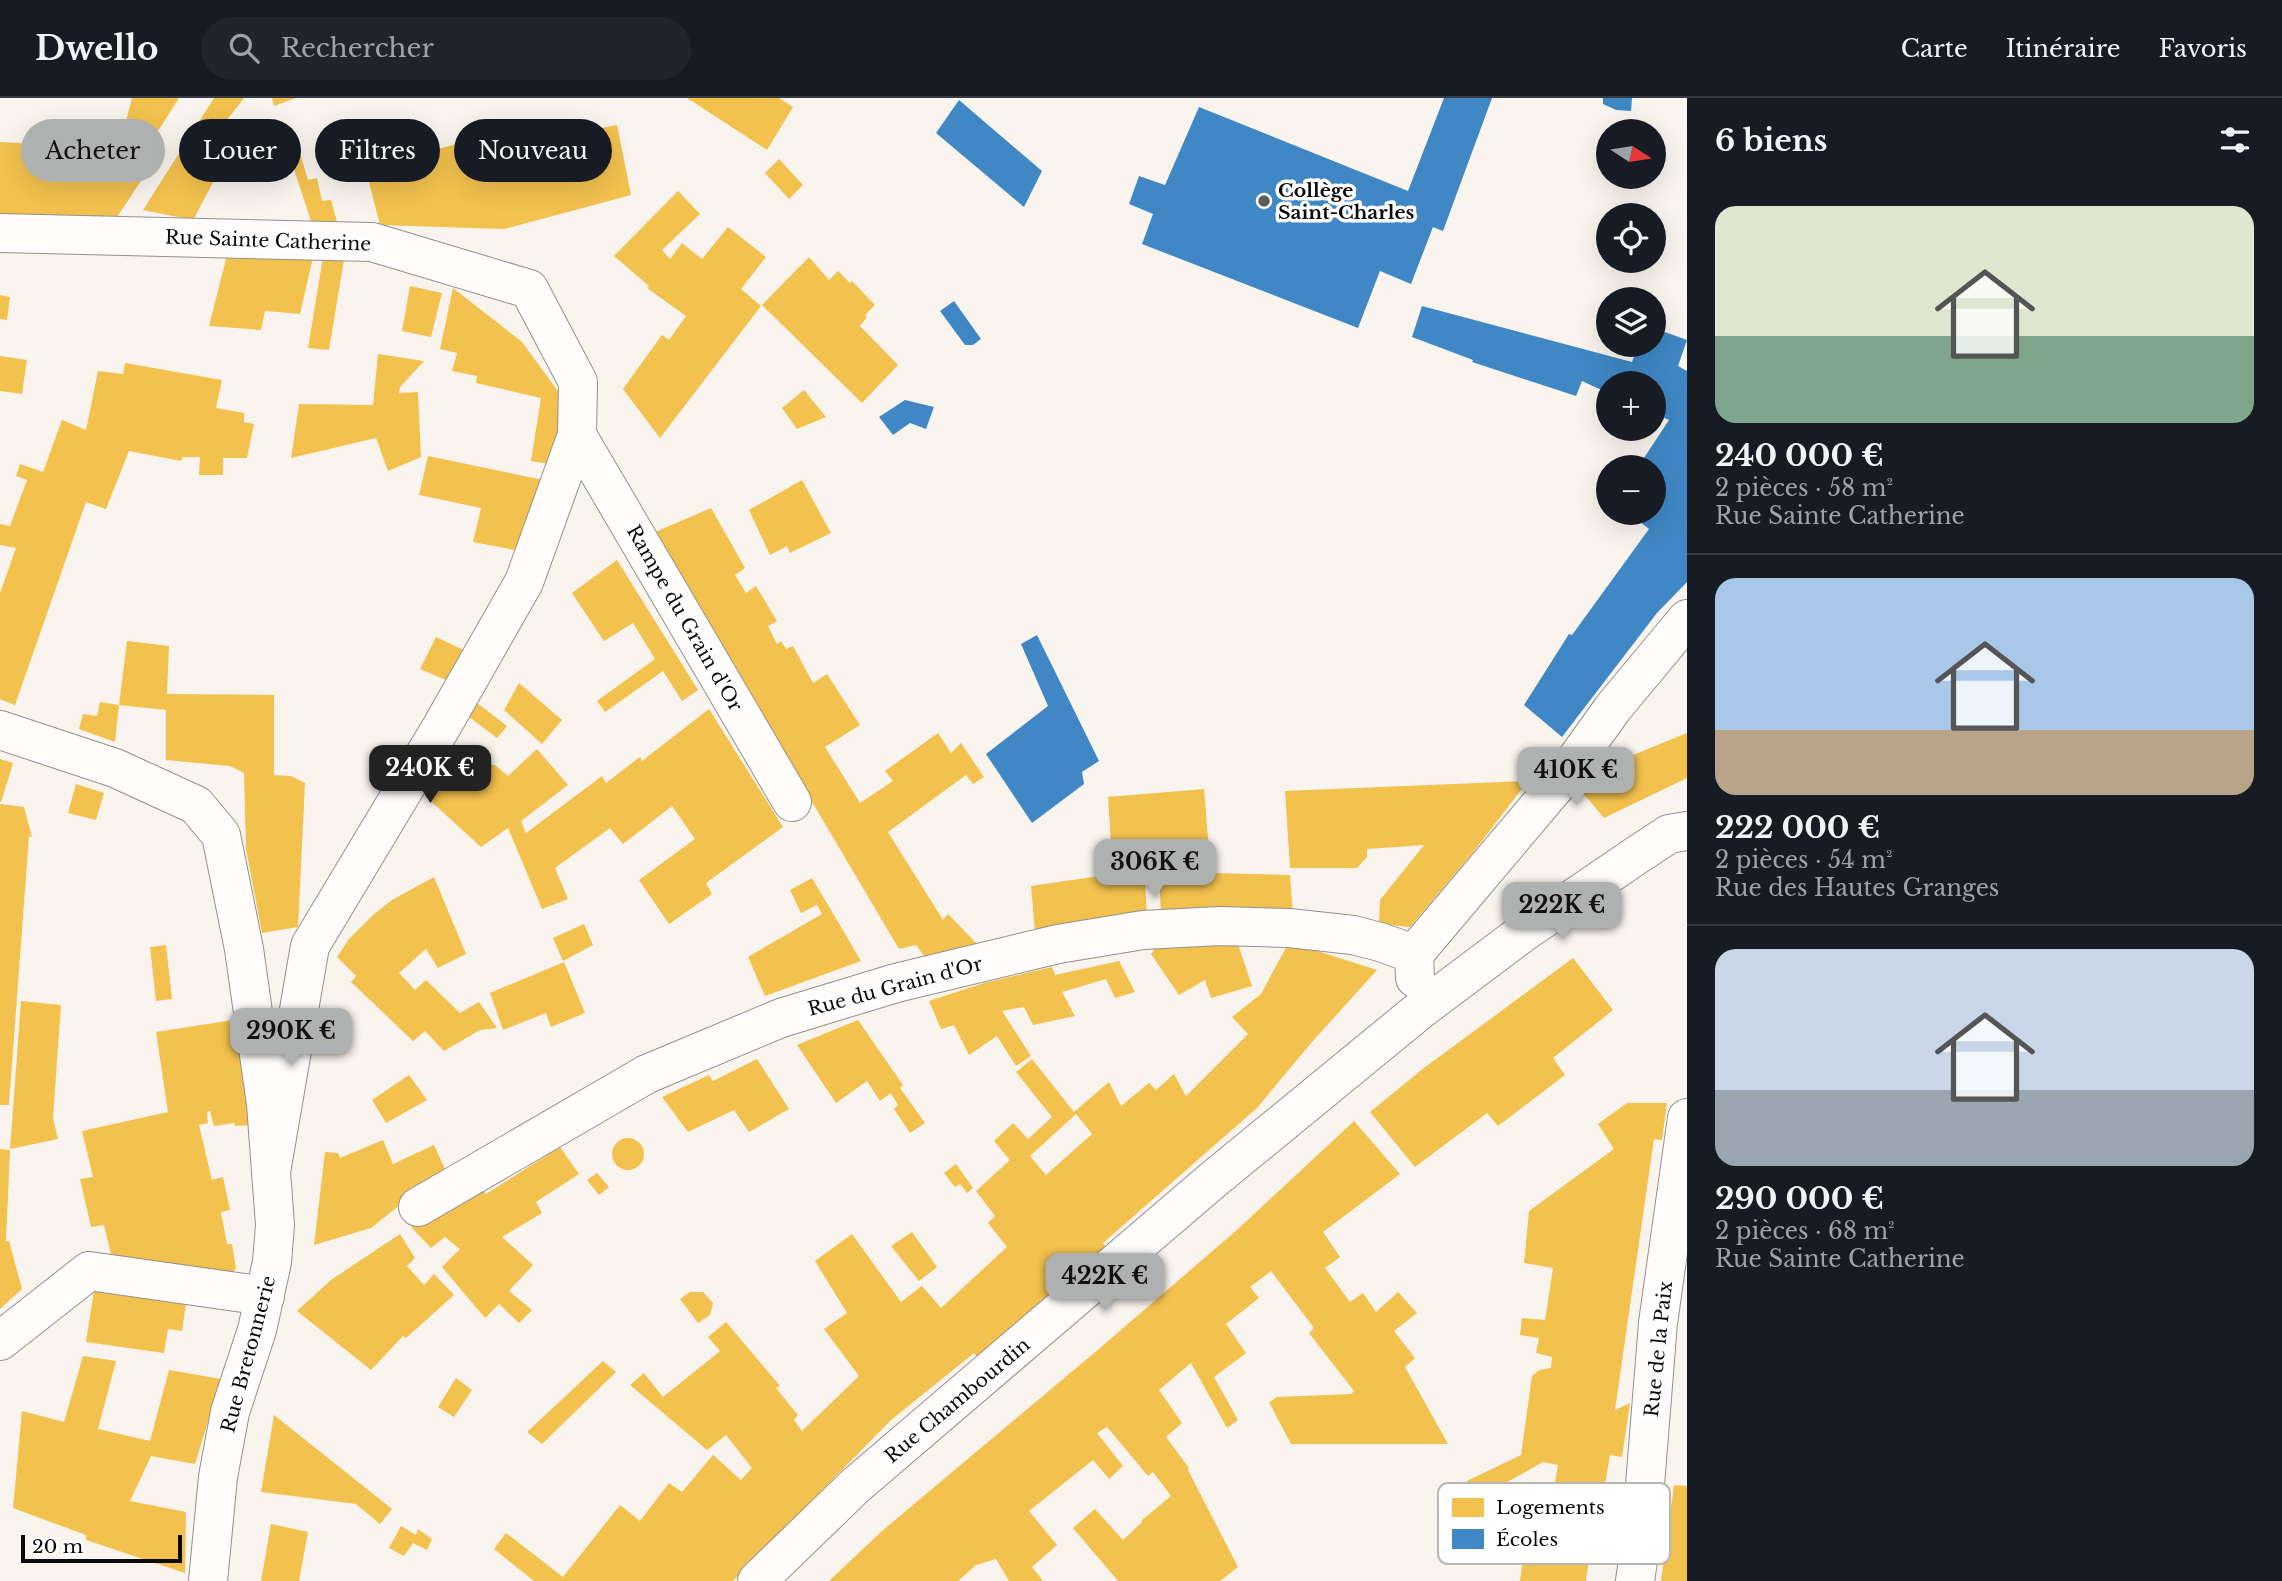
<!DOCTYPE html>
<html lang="fr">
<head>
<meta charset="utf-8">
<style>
  body { margin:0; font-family:"Libre Baskerville",serif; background:#20242c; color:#f1f3f6; height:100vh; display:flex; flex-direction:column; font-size:26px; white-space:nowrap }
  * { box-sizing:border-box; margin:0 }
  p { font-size:23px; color:#9ea1a6 }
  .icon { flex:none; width:38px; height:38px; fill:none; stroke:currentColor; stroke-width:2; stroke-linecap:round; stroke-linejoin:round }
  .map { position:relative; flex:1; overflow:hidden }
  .drawer { display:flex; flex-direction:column; background:#171b24; width:595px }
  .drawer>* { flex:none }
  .hud { position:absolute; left:21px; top:21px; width:665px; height:63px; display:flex; gap:14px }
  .needle { width:46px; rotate:102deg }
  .buttons { position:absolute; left:1596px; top:21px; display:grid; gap:14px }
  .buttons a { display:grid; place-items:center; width:70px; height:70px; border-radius:50%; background:#171b24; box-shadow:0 7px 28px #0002; font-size:35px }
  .scale { position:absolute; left:21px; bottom:18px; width:161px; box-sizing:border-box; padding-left:7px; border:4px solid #0b0b0b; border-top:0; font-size:19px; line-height:24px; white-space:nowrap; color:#0b0b0b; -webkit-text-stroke:5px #fff; paint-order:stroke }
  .price { position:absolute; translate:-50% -60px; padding:0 16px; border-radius:14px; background:#afb0b0; color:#111; font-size:23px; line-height:46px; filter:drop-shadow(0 2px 4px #0008) }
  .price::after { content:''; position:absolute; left:50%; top:42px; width:21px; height:16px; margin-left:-10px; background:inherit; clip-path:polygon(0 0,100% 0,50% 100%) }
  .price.on { background:#222; color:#fff }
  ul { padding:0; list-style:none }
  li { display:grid; align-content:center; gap:14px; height:371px; padding:0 28px }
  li+li { border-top:2px solid #363941 }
  li span { display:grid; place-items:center; height:217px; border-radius:21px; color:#555 }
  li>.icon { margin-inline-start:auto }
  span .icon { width:126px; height:126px; fill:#fffc; stroke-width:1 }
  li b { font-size:30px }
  h2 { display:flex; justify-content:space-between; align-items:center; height:84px; padding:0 28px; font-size:30px }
  .tag { padding:0 24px; border-radius:32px; background:#171b24; box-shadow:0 7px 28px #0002; font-size:24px; line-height:63px }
  .tag.on { background:#afb0b0; color:#111 }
  header { display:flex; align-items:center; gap:42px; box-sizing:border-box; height:98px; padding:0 35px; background:#171b24; border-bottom:2px solid #363941 }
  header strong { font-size:33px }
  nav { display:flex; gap:38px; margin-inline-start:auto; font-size:24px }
  .search { width:490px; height:63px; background:#20242c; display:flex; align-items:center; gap:18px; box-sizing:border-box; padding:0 24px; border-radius:38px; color:#9ea1a6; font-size:26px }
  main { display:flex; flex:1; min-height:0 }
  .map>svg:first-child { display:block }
</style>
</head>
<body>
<header>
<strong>Dwello</strong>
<div class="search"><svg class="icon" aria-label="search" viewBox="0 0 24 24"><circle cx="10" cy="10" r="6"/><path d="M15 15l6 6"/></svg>Rechercher</div>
<nav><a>Carte</a><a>Itinéraire</a><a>Favoris</a></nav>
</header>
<main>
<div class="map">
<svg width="1687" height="1483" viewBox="0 0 1687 1483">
  <rect width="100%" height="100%" fill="#faf4ee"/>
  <!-- homes -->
  <g fill="#f2c14e" fill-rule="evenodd">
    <polygon points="132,0 179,0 142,58 153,65 117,119 0,117 0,44 119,50"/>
    <polygon points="214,0 244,0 227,22 242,30 193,122 143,112"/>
    <polygon points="272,0 296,0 274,8"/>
    <polygon points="687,0 779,0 793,9 767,52"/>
    <polygon points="617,27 631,97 504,131 380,127 365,69 469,43 476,78 520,73 521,77 548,70 543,54 574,45 584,53 590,51 587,33"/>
    <polygon points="297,45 308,82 317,80 322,103 331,102 337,124 311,123 286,47"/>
    <polygon points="779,61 803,87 789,101 765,75"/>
    <polygon points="678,93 700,116 662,152 670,161 682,145 702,161 728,129 766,159 741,191 761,208 660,340 623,291 662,237 669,242 686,218 647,190 649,188 614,158"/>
    <polygon points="229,149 313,159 300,216 265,213 261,232 209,228"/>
    <polygon points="323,159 344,162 329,252 308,250"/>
    <polygon points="809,159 829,182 838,173 850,185 852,183 875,207 865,217 867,219 860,228 898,267 862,305 762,207"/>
    <polygon points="410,188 442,195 431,239 402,233"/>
    <polygon points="453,190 522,244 560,296 564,303 555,367 531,363 541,300 476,285 477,278 452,273 457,255 440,251"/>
    <polygon points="0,197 10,199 7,222 0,221"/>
    <polygon points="378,256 424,263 400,289 399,295 418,294 421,359 388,373 376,340 291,360 299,306 373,307"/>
    <polygon points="0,258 27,262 22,296 0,293"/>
    <polygon points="125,265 222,282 216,310 244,315 244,324 254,326 247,360 223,360 223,377 199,377 200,359 183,359 181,363 129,353 106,411 86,404 15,607 0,601 0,495 16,450 0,447 0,426 10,428 27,382 16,378 20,366 43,374 62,322 86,332 98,273 123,276"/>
    <polygon points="804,292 826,319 797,331 782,310"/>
    <polygon points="428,358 553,384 525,454 473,444 481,410 419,397"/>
    <polygon points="802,382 831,435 790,455 787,448 770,457 749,412"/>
    <polygon points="711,410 745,470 735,477 746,495 756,488 777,523 768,528 777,546 781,543 786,551 793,548 813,585 827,576 860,627 825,649 860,705 893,683 885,673 938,635 951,655 961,645 984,679 973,686 966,677 888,734 943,822 948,816 977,846 926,861 916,847 899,851 653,435"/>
    <polygon points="617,462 698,592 682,603 663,573 605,614 597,603 655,561 633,525 604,543 572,495"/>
    <polygon points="436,539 472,556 458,587 420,571"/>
    <polygon points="127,543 169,548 167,596 274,597 274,677 291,678 305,685 298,829 262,835 246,751 244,675 230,668 166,662 166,612 119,607"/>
    <polygon points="519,585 562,622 542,646 504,612"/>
    <polygon points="100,604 119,607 115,644 79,631 83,616 97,618"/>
    <polygon points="477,605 507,628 497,640 469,619"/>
    <polygon points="709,611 783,729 706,785 712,796 669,826 639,782 695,741 672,708 623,746 610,730 555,770 568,801 542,811 508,730 481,749 425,698 449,655 475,677 484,667 495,667 508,678 537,651 568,687 521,723 526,735 602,678 606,685 640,659 642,663"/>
    <polygon points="1687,635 1687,680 1604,720 1583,695 1604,669"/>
    <polygon points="0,661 13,665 1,704 0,704"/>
    <polygon points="1528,683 1471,757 1410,829 1379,826 1380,802 1424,747 1367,751 1367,759 1357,770 1290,770 1285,693"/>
    <polygon points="76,686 104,695 96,722 68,715"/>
    <polygon points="1204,691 1211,775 1290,777 1293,816 1161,816 1159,775 1177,774 1175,747 1143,750 1147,817 1035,835 1031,788 1113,776 1108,699"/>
    <polygon points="0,706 24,709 32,739 29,738 9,1007 0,1007"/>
    <polygon points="434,779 466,856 438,870 426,851 399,875 415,892 426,882 460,915 479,904 497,930 480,932 444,953 425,933 413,943 351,884 356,878 337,859 349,841 373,817 392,802"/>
    <polygon points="812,780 861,863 765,898 748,859 822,816 817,807 801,815 790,792"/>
    <polygon points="584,826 593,847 563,863 553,840"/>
    <polygon points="1237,843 1252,888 1211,900 1205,882 1179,897 1151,856 1154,852 1146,845"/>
    <path d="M1289 844 1377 872 1311 945 1257 1010 1103 1145 1106 1149 980 1263 974 1255 891 1322 733 1483H534L494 1451 506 1435 563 1479 620 1407 640 1423 669 1385 682 1394 713 1357 741 1382 752 1370 726 1337 707 1352 630 1287 644 1275 663 1299 720 1253 708 1239 726 1224 780 1288 776 1290 798 1317 794 1322 802 1333 859 1278 824 1231 847 1215 815 1163 852 1136 901 1204 922 1188 941 1210 1007 1149 988 1125 995 1118 976 1093 1010 1062 994 1043 1013 1025 1028 1041 1052 1019 1016 974 1032 961 1074 1014 1109 984 1121 1008 1149 985 1156 992 1174 976 1186 998 1248 936 1232 919 1261 896ZM1076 1016 1092 1036 1046 1077 1030 1058Z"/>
    <polygon points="166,847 172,901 156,903 150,849"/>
    <polygon points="1573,860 1613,912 1553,960 1565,977 1498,1028 1487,1015 1415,1069 1370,1014 1424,970"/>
    <polygon points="1119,863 1135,894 1115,900 1106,881 1062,894 1075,918 1033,927 1024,909 1002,913 1031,958 1016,968 997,938 969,957 954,927 941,931 929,903 984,885 1052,869 1055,877"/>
    <polygon points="564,864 585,915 551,929 546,915 503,932 490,895"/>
    <polygon points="21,903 61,907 53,1020 58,1041 10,1051"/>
    <polygon points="233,922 243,953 253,1027 235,1028 234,1025 214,1028 210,1013 207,1014 208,1025 199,1027 212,1082 223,1079 230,1112 221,1114 227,1146 232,1146 236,1170 232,1176 113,1165 104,1127 91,1129 80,1081 93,1079 82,1033 168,1014 156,934"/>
    <polygon points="858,922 903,987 900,990 925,1025 910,1035 894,1011 898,1007 891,995 880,1003 867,983 836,1005 797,947"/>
    <polygon points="757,961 789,1011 749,1034 734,1012 688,1034 662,999 709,977 713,983"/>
    <polygon points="409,977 427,1002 386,1025 372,1002"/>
    <polygon points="1627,1005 1667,1005 1662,1042 1654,1041 1615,1312 1630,1305 1622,1359 1610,1357 1604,1392 1617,1395 1613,1427 1594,1425 1586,1483 1520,1483 1526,1439 1508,1435 1510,1414 1530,1416 1530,1412 1550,1414 1558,1367 1543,1364 1497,1390 1493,1412 1463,1408 1467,1383 1521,1357 1532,1278 1539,1272 1551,1270 1552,1259 1536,1255 1539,1240 1520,1237 1522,1220 1545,1222 1553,1170 1524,1165 1529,1113 1614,1051 1598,1026"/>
    <polygon points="1354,1023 1400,1076 1323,1134 1340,1159 1325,1170 1350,1204 1363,1195 1376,1214 1398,1194 1417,1215 1394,1233 1415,1260 1405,1269 1448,1346 1291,1346 1269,1304 1277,1299 1351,1296 1354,1293 1309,1235 1314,1230 1271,1173 1250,1189 1259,1200 1226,1226 1246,1255 1214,1279 1238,1322 1227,1330 1191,1265 1159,1292 1182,1325 1166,1339 1189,1370 1188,1372 1238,1469 1220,1483 1118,1483 1073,1430 1095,1411 1123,1442 1142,1424 1142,1422 1171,1398 1153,1374 1148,1378 1107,1329 1097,1335 1123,1368 1109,1381 1093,1362 1029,1413 1057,1447 1032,1469 1043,1483 1009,1483 996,1461 976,1467 958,1483 829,1483 882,1433 1100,1250 1238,1131"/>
    <circle cx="628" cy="1056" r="16"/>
    <polygon points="383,1042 393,1066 434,1047 449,1080 406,1102 371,1130 314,1147 325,1054 338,1055 340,1060"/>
    <polygon points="560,1049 579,1076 536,1104 542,1115 502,1139 533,1167 509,1193 532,1212 519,1225 499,1206 485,1220 442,1169 460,1151 445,1139 431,1150 411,1129 480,1086 486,1096"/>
    <polygon points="0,1051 10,1052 6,1143 9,1143 22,1191 0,1211"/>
    <polygon points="956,1066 973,1090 967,1095 960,1086 955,1089 944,1075"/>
    <polygon points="597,1075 609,1089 599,1097 587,1082"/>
    <polygon points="912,1134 937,1169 919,1183 891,1148"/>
    <polygon points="400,1136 415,1160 407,1168 424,1187 434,1176 454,1197 406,1240 403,1238 371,1272 297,1213 331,1182"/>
    <polygon points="95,1186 187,1199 182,1233 168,1231 164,1255 86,1244"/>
    <polygon points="690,1194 703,1194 713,1205 710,1217 698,1225 680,1201"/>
    <polygon points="83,1258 116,1263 98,1331 150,1343 169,1272 221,1281 195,1366 151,1358 130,1403 186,1414 185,1475 86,1442 86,1437 13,1410 22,1313 64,1324"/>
    <polygon points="603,1263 616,1274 542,1346 527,1334"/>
    <polygon points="456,1280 472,1292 454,1319 438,1309"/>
    <polygon points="274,1317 392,1411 380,1426 356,1406 261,1394"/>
    <polygon points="1674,1387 1687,1388 1687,1483 1661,1483"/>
    <polygon points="271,1426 308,1434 299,1483 261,1483"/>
    <polygon points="401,1428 416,1437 418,1431 432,1441 427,1452 413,1445 404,1458 389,1450"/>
  </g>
  <!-- schools -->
  <g fill="#3f88c5">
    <polygon points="1444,0 1492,0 1443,133 1433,129 1411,186 1380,173 1358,230 1142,146 1153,116 1129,106 1139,78 1165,87 1199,9 1408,93"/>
    <polygon points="1603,0 1632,0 1631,13 1616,12 1603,6"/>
    <polygon points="959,2 1042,73 1024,109 936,35"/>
    <polygon points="954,203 981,241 973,247 965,247 940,213"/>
    <polygon points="1422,208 1632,264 1638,247 1654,247 1654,230 1687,242 1678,268 1687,273 1687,484 1657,515 1562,639 1524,607 1569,536 1572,537 1649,431 1629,415 1654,415 1654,369 1638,369 1669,322 1654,315 1654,285 1608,285 1608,295 1582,283 1576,298 1472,264 1473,262 1412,239"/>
    <polygon points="905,302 934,309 926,331 910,325 893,337 879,319"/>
    <polygon points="1037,537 1099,663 1082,674 1084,686 1032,725 986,656 1048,608 1021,546"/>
  </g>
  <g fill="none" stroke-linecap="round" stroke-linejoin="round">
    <defs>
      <g id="street">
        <polyline points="0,135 372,144 529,191 578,284 577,337 524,484 442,628 310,848 271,1074"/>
        <polyline points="577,337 792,704"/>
        <polyline points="0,632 115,670 196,707 221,737 244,851 266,1006 275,1127 272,1164 257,1232 230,1314 218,1379 208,1483"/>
        <polyline points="1415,880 1414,856 1565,677 1613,610 1687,521"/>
        <polyline points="418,1109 647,976 781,920 896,885 1058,846 1143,832 1220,828 1289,830 1353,837 1380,844 1414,856"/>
        <polyline points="0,1243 89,1173 265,1198"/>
        <polyline points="757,1483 855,1388 1214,1081 1420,912 1524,834 1640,755 1669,736 1687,733"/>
        <polyline points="1635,1483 1640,1449 1658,1225 1687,1020"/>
      </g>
    </defs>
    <!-- street casing -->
    <use href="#street" stroke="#93908d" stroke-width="40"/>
    <!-- street -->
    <use href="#street" stroke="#fefdfc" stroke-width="38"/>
  </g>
  <!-- markers -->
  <circle fill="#5f5d5a" stroke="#fff" stroke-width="2.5" cx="1264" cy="103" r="7"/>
  <g text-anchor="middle" stroke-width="7" stroke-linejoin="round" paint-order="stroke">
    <!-- poi labels -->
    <g font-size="19" font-weight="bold" fill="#0b0b0b" stroke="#fff" text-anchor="start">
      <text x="1278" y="99">Collège<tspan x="1278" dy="22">Saint-Charles</tspan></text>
    </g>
    <!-- street labels -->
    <g font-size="19" fill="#0b0b0b" stroke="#fff">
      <text transform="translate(268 142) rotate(2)" y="7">Rue Sainte Catherine</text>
      <text transform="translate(685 520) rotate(60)" y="7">Rampe du Grain d'Or</text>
      <text transform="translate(895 888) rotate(-15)" y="7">Rue du Grain d'Or</text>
      <text transform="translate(1658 1251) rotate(-84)" y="7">Rue de la Paix</text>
      <text transform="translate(248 1256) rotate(-75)" y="7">Rue Bretonnerie</text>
      <text transform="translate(957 1302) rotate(-40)" y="7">Rue Chambourdin</text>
    </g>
  </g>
  <!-- legend -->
  <rect x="1438" y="1385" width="232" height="81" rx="10" fill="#fff" stroke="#b6b6b6" stroke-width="2"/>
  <rect x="1452" y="1400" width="32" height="19" fill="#f2c14e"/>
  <rect x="1452" y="1431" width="32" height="20" fill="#3f88c5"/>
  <g font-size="19" fill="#0b0b0b">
    <text x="1496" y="1416">Logements</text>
    <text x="1496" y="1448">Écoles</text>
  </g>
</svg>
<div class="buttons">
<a><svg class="needle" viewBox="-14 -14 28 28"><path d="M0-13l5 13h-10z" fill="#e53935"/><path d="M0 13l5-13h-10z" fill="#9ea1a6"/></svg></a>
<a><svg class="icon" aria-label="locate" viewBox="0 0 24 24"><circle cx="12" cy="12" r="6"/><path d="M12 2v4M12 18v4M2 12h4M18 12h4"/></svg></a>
<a><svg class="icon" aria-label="layers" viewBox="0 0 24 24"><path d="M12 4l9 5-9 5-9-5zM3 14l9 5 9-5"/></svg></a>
<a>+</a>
<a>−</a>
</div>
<div class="scale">20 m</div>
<b class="price on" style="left:430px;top:707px">240K €</b>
<b class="price" style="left:1576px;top:709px">410K €</b>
<b class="price" style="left:1155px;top:801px">306K €</b>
<b class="price" style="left:1562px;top:844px">222K €</b>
<b class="price" style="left:291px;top:970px">290K €</b>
<b class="price" style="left:1105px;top:1215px">422K €</b>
<div class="hud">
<a class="tag on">Acheter</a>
<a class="tag">Louer</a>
<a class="tag">Filtres</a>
<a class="tag">Nouveau</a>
</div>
</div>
<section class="drawer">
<h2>6 biens<svg class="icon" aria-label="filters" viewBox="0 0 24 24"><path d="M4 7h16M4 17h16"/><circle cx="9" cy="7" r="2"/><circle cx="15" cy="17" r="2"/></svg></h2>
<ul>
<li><span style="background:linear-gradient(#dfe7d0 60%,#7fa58c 0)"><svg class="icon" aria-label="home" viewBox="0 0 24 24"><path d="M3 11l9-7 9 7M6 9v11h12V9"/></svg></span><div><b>240 000 €</b><p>2 pièces · 58 m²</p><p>Rue Sainte Catherine</p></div></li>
<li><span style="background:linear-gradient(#a9c7e8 70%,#b9a48a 0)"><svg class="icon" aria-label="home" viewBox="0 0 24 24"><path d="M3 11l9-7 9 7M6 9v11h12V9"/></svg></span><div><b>222 000 €</b><p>2 pièces · 54 m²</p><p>Rue des Hautes Granges</p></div></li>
<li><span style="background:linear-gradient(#c9d6e8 65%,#9aa5b1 0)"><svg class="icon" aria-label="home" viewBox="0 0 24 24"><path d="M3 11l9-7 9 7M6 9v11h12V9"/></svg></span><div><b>290 000 €</b><p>2 pièces · 68 m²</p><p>Rue Sainte Catherine</p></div></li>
</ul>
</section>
</main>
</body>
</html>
